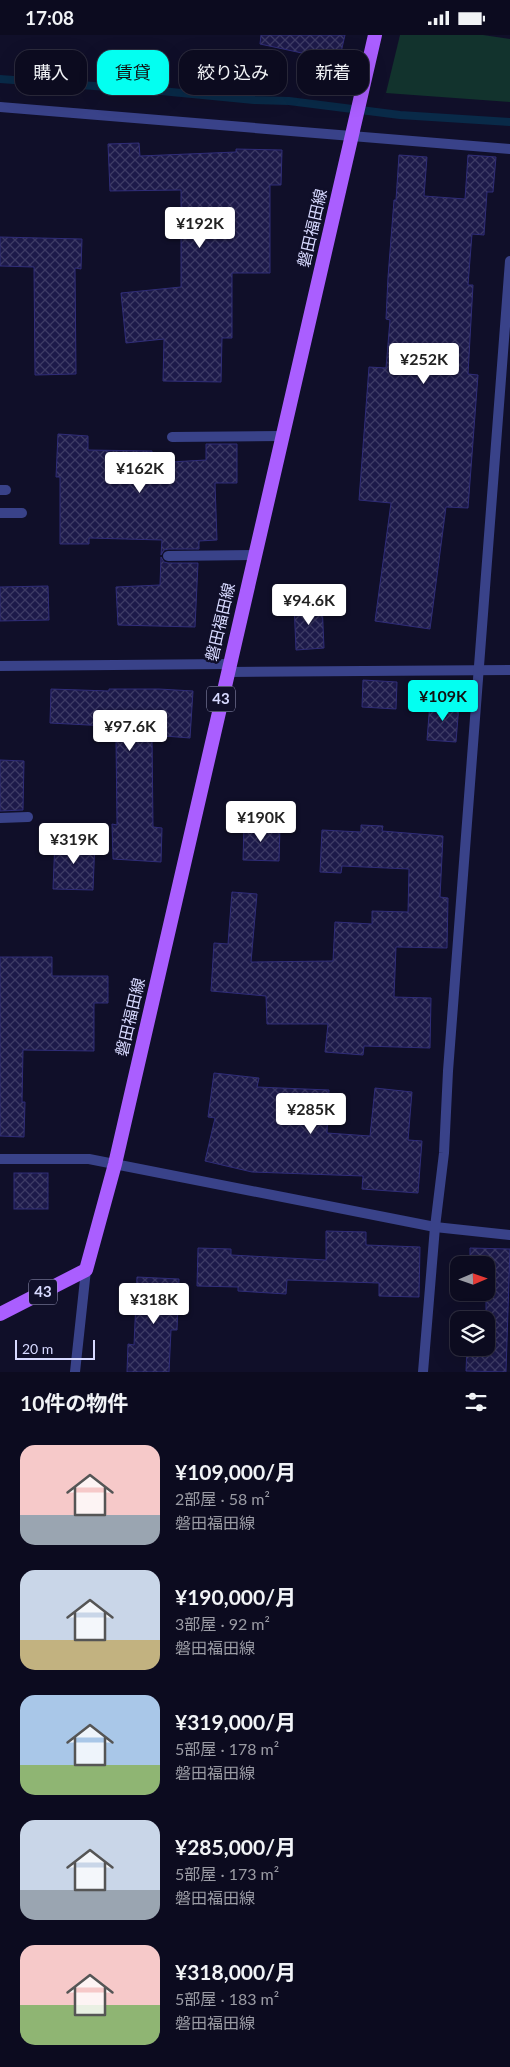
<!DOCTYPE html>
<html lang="ja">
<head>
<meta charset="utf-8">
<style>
  body { margin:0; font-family:Lato,"Noto Sans JP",sans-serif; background:#151428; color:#f1f3f6; height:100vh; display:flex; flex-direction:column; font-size:19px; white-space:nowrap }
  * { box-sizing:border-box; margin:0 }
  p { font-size:16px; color:#9a9ba4 }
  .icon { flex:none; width:28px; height:28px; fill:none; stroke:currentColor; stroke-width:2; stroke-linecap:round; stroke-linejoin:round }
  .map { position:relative; height:1337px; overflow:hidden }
  .panel { display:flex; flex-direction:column; background:#0c0b1f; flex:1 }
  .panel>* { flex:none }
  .guide { position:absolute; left:15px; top:15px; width:480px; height:45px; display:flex; gap:10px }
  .needle { width:32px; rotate:88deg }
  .fabs { position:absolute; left:450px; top:1221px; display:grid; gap:10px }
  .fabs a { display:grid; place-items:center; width:45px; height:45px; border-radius:10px; background:#0c0b1f; box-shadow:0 5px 20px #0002,0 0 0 1px #2c2b3d; font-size:25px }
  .scale { position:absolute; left:15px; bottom:12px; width:80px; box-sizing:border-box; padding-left:5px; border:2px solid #d7d9ff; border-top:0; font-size:14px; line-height:18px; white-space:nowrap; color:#d7d9ff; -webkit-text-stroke:4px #100f29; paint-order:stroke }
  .price { position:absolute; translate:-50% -42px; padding:0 11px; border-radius:5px; background:#fff; color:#222; font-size:16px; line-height:32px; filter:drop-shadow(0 1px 2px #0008) }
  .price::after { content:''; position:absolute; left:50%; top:30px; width:15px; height:11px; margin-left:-8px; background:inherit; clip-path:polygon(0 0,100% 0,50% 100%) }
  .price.selected { background:#03fff1; color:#111 }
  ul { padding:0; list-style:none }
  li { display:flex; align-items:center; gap:15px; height:125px; padding:0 20px }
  li span { display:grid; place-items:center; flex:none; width:140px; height:100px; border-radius:15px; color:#555 }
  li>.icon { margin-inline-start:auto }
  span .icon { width:60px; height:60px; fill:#fffc; stroke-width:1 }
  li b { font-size:21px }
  h2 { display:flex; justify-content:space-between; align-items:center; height:60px; padding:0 20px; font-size:21px }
  .chip { padding:0 18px; border-radius:15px; background:#0c0b1f; box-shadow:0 5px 20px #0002,0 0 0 1px #2c2b3d; font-size:18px; line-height:45px }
  .chip.selected { background:#03fff1; color:#111 }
  .status { display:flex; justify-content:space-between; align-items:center; height:35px; padding:0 25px; background:#0c0b1f; direction:ltr }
  .status svg { height:14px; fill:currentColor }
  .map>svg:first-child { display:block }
</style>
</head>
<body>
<div class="status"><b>17:08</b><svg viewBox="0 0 49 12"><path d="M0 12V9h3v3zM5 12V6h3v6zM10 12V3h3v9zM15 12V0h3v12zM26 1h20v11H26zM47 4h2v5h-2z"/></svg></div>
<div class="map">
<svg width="510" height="1337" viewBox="0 0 510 1337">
  <defs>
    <pattern id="building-cross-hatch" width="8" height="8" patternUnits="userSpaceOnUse" patternTransform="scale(1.25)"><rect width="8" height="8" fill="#1d1a4a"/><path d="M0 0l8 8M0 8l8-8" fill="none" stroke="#3d3b65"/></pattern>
  </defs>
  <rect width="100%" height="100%" fill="#100f29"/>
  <!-- green -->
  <polygon fill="#12332d" points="400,0 483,0 510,4 510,67 386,58"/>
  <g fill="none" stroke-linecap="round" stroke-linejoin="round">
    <!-- stream -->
    <polyline stroke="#092a48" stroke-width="8" points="0,44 161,56 254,65 289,66 400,80 510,87"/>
  </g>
  <!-- building -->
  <g fill="url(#building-cross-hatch)" stroke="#2f2c77">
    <polygon points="261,0 345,0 339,26 260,9"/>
    <polygon points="139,108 140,121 236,117 236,114 282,115 281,150 270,150 270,238 232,238 232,303 222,303 221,347 163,346 164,304 126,308 121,258 181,252 181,155 110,156 108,109"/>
    <polygon points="399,120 427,122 424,161 465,164 468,120 496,122 493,157 487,157 484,200 472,199 468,250 473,250 468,339 478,340 468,473 446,472 430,594 375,586 391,468 359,465 369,332 386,333 390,285 386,284 388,242 394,165 396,165"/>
    <polygon points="0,202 82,204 81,234 75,233 76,339 35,340 34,232 0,231"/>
    <polygon points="58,399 88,401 88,415 152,416 152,428 206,425 206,409 237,409 237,448 215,448 217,505 199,506 199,514 168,514 164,515 161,520 162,505 89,503 89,509 60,509 60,442 56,442"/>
    <polygon points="161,522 164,527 168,528 198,528 195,592 118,590 116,552 160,550"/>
    <polygon points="48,551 49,585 0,586 0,552"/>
    <polygon points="322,567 324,613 296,615 294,568"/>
    <polygon points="363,645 397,647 396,674 362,672"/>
    <polygon points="51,654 109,656 109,654 159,654 193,656 190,703 152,700 153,792 162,793 161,827 113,824 112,789 117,790 116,704 108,704 108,691 50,688"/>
    <polygon points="430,667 459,669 456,707 427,705"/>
    <polygon points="0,725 24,726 23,775 0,776"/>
    <polygon points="244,790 280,792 279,826 243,825"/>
    <polygon points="361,790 383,791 382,796 443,801 440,862 448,863 447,913 396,912 394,962 431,963 430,1013 364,1011 363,1020 325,1017 328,989 267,989 266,961 211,956 214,908 228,909 232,857 257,859 251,927 333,926 335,887 372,889 372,876 408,877 409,834 342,831 341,838 320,837 322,795 361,797"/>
    <polygon points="55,804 95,805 93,855 53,854"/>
    <polygon points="0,922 52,922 52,941 108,941 108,968 94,968 94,1016 23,1015 22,1067 25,1067 24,1102 0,1101"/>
    <polygon points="214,1038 259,1043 257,1052 329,1055 327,1098 370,1101 375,1053 412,1057 408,1105 422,1106 418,1158 362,1154 363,1141 252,1137 205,1126 215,1083 208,1082"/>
    <rect x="14" y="1138" width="34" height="36"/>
    <polygon points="326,1196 366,1197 366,1210 420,1212 419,1262 379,1261 379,1248 287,1245 286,1259 238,1256 238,1252 197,1251 198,1213 231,1214 231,1220 326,1225"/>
    <polygon points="470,1213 510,1214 506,1337 466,1336 467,1312 486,1312 486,1263 469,1263 469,1258 486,1258 486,1230 470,1230"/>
    <polygon points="137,1242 179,1244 177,1295 171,1295 169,1337 127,1337 128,1309 134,1310"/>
  </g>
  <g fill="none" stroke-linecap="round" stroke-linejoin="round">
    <!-- service -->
    <g stroke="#394289" stroke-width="10">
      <polyline points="172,402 282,401"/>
      <polyline points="0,455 6,455"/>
      <polyline points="0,478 22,478"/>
      <polyline points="168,521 254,520"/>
      <polyline points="0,783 28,782"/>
    </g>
    <!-- minor -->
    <g stroke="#394289" stroke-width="10">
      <polyline points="0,72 510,114"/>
      <polyline points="0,631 229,629"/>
      <polyline points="227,637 510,635"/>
      <polyline points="0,1124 89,1124 435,1192 510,1200"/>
      <polyline points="423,1337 435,1192 444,1118 448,1036 510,226"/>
    </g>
    <!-- tertiary -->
    <polyline stroke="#394289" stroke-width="10" points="75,1337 86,1235"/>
    <!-- primary -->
    <polyline stroke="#aa5eff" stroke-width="14" points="0,1279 86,1235 115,1129 375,0"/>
  </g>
  <g text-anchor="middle" stroke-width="5" stroke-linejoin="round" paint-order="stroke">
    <!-- shield labels -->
    <g fill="#100f29" stroke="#9b9cbf" stroke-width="1">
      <rect x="207" y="651.5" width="28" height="25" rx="4"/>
      <rect x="29" y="1244.5" width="28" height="25" rx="4"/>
    </g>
    <g font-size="15" font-weight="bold" fill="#d7d9ff">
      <text x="221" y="669">43</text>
      <text x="43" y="1262">43</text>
    </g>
    <!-- street labels -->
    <g font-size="16" fill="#d7d9ff" stroke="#100f29">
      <text transform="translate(312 193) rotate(-77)" y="6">磐田福田線</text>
      <text transform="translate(220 587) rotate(-77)" y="6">磐田福田線</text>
      <text transform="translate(130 982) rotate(-77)" y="6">磐田福田線</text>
    </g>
  </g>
</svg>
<div class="fabs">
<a><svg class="needle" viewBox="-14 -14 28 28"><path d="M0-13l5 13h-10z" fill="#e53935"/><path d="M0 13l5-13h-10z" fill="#9a9ba4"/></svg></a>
<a><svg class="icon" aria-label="layers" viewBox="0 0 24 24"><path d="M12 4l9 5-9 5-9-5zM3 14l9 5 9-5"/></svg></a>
</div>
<div class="scale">20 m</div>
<b class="price" style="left:200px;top:214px">¥192K</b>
<b class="price" style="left:424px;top:350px">¥252K</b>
<b class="price" style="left:140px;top:459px">¥162K</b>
<b class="price" style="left:309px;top:591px">¥94.6K</b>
<b class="price selected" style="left:443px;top:687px">¥109K</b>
<b class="price" style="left:130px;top:717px">¥97.6K</b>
<b class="price" style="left:261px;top:808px">¥190K</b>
<b class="price" style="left:74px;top:830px">¥319K</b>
<b class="price" style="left:311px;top:1100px">¥285K</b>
<b class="price" style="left:154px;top:1290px">¥318K</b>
<div class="guide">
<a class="chip">購入</a>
<a class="chip selected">賃貸</a>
<a class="chip">絞り込み</a>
<a class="chip">新着</a>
</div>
</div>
<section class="panel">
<h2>10件の物件<svg class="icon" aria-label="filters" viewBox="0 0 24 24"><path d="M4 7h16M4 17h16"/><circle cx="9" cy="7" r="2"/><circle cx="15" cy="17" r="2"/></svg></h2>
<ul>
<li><span style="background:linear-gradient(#f6c9c9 70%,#9aa5b1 0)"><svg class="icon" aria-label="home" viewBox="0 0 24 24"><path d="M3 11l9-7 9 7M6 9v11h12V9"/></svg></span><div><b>¥109,000/月</b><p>2部屋 · 58 m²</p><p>磐田福田線</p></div></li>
<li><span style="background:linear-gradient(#c9d6e8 70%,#c2b280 0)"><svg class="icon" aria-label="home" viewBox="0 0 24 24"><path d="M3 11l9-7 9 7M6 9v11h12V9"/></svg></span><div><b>¥190,000/月</b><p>3部屋 · 92 m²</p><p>磐田福田線</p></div></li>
<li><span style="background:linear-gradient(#a9c7e8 70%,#8fb573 0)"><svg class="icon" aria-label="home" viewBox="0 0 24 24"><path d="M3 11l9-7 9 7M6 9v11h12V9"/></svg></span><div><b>¥319,000/月</b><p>5部屋 · 178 m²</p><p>磐田福田線</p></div></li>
<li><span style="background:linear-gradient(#c9d6e8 70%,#9aa5b1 0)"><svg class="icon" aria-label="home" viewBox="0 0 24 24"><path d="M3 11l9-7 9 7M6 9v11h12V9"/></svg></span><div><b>¥285,000/月</b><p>5部屋 · 173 m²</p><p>磐田福田線</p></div></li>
<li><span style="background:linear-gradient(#f6c9c9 60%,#8fb573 0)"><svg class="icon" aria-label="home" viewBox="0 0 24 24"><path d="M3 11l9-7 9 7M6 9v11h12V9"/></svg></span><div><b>¥318,000/月</b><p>5部屋 · 183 m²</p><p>磐田福田線</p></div></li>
</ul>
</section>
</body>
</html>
